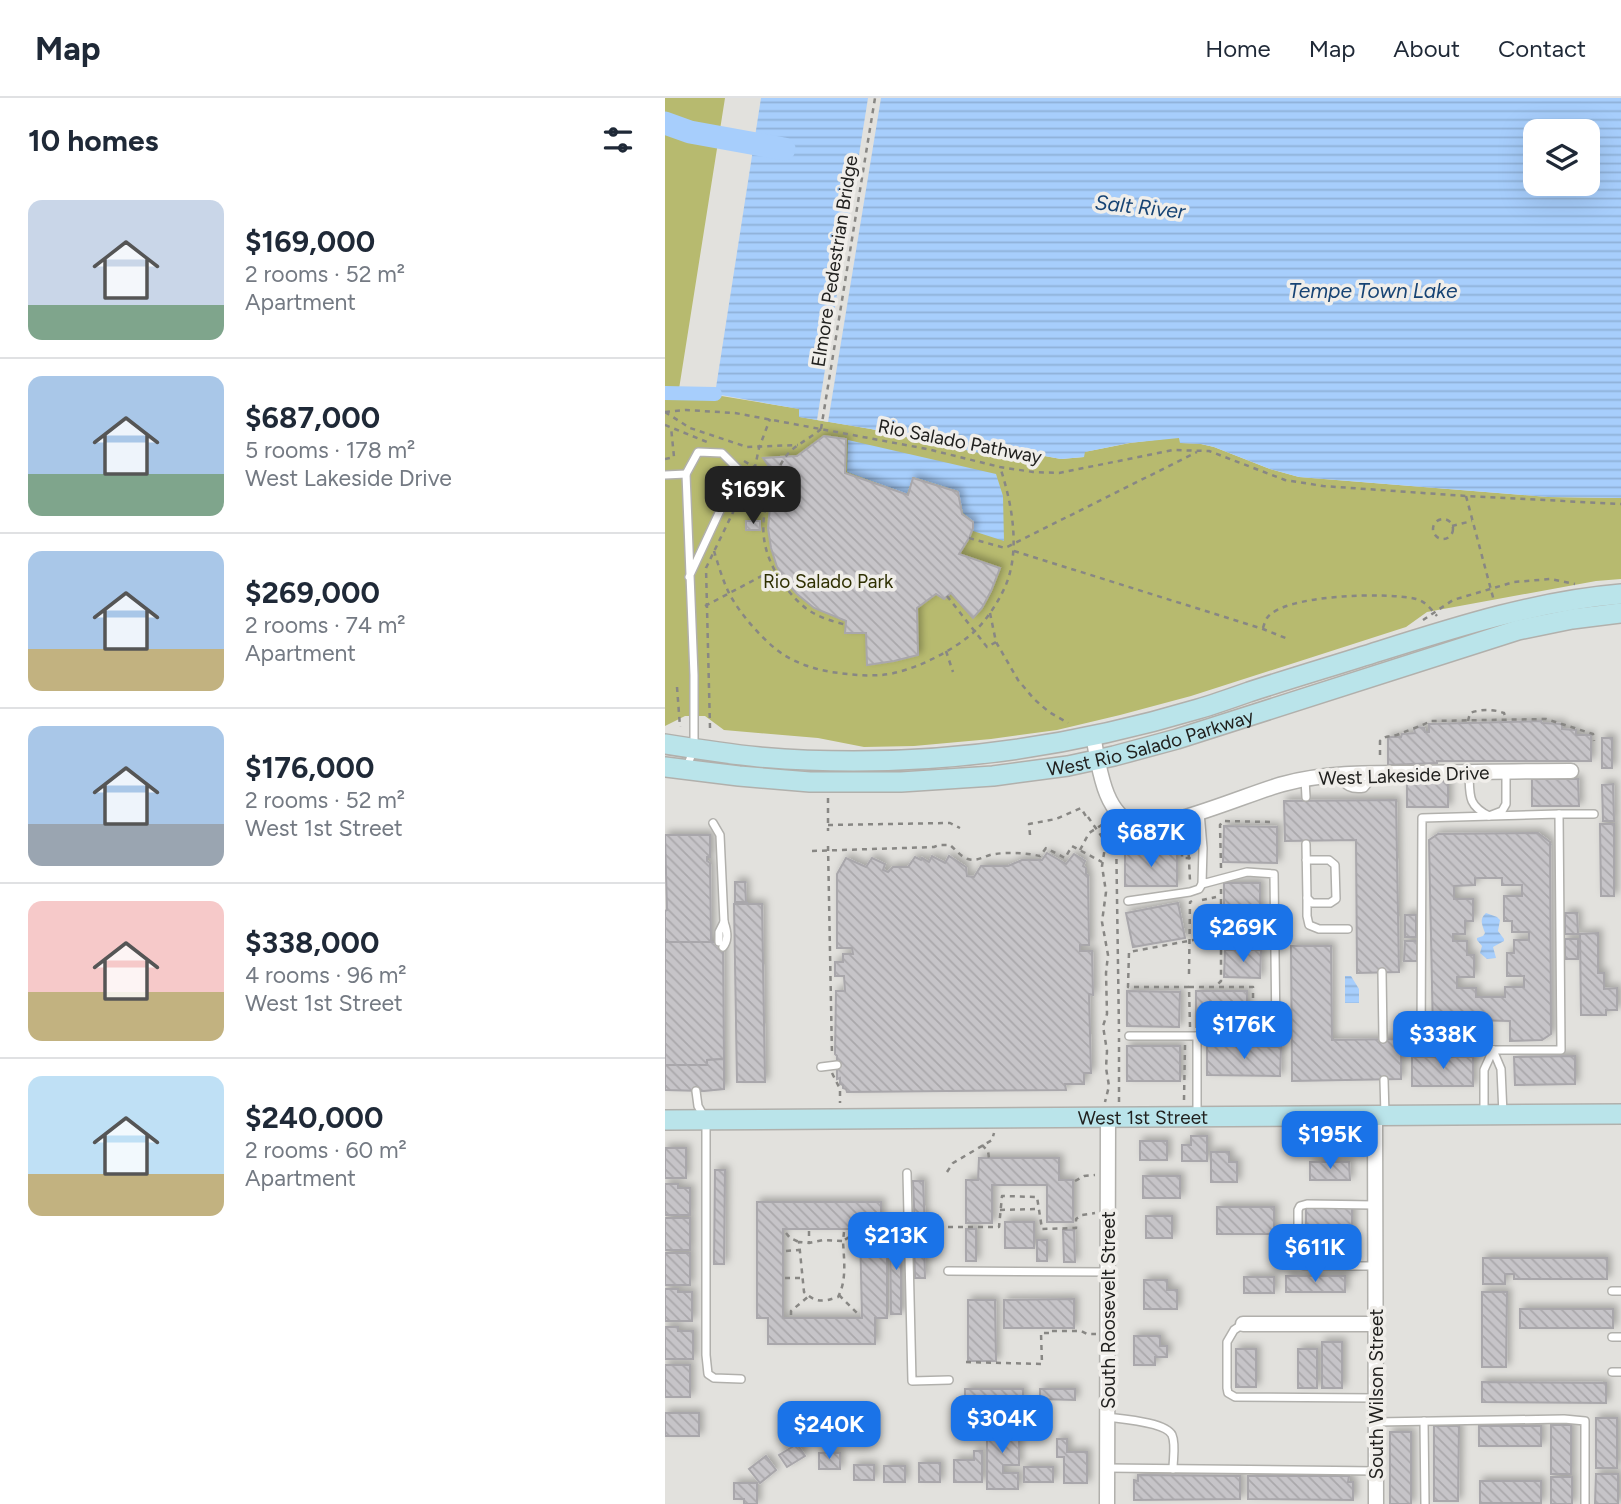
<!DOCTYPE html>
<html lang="en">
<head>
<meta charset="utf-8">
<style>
  body { margin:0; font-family:Figtree,sans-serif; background:#f2f2f3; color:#1f2937; height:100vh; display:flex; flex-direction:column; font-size:26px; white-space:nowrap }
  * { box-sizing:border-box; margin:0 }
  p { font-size:23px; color:#747a83 }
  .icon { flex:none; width:38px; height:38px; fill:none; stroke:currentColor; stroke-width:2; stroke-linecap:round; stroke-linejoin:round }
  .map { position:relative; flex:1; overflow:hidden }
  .drawer { display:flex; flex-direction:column; background:#fff; width:665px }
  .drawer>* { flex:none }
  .tools { position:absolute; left:858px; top:21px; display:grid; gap:14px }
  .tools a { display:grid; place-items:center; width:77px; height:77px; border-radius:14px; background:#fff; box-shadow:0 7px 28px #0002; font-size:35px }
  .price { position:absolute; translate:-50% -60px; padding:0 16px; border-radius:14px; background:#1a73e8; color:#fff; font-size:23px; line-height:46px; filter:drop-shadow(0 2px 4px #0008) }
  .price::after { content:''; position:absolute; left:50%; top:42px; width:21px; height:16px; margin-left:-10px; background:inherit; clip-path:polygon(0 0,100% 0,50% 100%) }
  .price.on { background:#222; color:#fff }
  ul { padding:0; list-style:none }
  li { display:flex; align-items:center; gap:21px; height:175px; padding:0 28px }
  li+li { border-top:2px solid #e0e1e3 }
  li span { display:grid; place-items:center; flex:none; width:196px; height:140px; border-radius:14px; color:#555 }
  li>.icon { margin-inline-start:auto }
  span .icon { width:84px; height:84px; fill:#fffc; stroke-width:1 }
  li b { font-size:30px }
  h2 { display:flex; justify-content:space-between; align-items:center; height:84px; padding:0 28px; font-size:30px }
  header { display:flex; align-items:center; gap:42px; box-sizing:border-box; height:98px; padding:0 35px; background:#fff; border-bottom:2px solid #e0e1e3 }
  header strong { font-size:33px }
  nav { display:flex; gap:38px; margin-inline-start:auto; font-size:24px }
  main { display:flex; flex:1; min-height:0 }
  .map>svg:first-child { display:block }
</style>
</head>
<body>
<header>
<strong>Map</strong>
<nav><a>Home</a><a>Map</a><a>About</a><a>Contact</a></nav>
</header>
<main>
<section class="drawer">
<h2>10 homes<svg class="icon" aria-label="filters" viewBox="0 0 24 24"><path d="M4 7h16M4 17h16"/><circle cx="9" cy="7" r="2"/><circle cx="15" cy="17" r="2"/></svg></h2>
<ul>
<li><span style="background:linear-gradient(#c9d6e8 75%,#7fa58c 0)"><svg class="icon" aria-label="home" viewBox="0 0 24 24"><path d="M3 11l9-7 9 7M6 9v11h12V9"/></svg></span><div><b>$169,000</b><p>2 rooms · 52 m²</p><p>Apartment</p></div></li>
<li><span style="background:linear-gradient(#a9c7e8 70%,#7fa58c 0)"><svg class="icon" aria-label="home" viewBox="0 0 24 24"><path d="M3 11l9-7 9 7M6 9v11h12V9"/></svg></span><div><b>$687,000</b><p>5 rooms · 178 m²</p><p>West Lakeside Drive</p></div></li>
<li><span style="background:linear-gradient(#a9c7e8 70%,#c2b280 0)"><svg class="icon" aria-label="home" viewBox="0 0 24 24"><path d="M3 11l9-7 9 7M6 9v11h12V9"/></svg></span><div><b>$269,000</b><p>2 rooms · 74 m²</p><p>Apartment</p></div></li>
<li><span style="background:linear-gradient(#a9c7e8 70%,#9aa5b1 0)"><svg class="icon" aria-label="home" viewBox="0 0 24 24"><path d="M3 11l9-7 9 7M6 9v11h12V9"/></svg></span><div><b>$176,000</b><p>2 rooms · 52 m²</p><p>West 1st Street</p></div></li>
<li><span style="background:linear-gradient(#f6c9c9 65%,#c2b280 0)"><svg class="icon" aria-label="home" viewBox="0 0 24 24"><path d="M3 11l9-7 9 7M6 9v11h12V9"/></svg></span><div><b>$338,000</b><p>4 rooms · 96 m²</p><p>West 1st Street</p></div></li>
<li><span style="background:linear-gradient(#bfe0f5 70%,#c2b280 0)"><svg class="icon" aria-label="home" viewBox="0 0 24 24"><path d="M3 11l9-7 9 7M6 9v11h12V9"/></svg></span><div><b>$240,000</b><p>2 rooms · 60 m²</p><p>Apartment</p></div></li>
</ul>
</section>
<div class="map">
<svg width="956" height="1406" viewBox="0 0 956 1406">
  <defs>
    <pattern id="water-rules" width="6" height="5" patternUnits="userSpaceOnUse" patternTransform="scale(1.75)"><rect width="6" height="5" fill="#a7cefc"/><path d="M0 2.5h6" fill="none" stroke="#8fb1d8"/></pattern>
    <pattern id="building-back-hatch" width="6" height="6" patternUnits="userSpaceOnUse" patternTransform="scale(1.75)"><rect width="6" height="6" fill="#c6c4c8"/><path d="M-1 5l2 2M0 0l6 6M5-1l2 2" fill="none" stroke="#aaa8ab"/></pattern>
    <filter id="shadow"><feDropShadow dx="3.5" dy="-3.5" stdDeviation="3.5" flood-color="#0004"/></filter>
  </defs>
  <rect width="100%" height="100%" fill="#e2e1dd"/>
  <!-- green -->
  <polygon fill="#b7ba6f" points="0,0 60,0 14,291 135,311 135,319 206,331 350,362 352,353 396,361 419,359 419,354 465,345 514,339 516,345 536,346 549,349 605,371 634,379 883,399 956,400 956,481 931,483 762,514 741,529 526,598 455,617 392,632 326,641 249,648 199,649 153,640 59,632 40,618 20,618 0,628"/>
  <!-- water -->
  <g fill="url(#water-rules)" fill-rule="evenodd">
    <path d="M96 0H956V400L883 399 634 379 605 371 549 349 536 346 515 345 514 340 464 345 420 354 419 359 396 361 352 353 350 363 206 331 134 319V311L50 296ZM870 33H922V86H870Z"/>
    <polygon points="183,342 331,376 338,398 339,443 308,433 309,424 298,415 293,393 248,379 242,396 182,374"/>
    <path d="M821 815 832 819 835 822 833 833 839 841V843L828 849 831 860 822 861 815 855 817 848 812 842V840L818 838 820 835C817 826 814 821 821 815Z"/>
    <polygon points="680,878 686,878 694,891 694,905 680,905"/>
  </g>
  <!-- pier -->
  <polygon fill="#e2e1dd" points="203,0 216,0 163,324 152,322"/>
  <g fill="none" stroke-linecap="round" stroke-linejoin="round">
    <!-- canal -->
    <polyline stroke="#a7cefc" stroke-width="14" points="0,295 50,296"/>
    <!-- river -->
    <polyline stroke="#a7cefc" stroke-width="23" points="0,25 25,34 119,51"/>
  </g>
  <!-- building -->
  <g fill="url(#building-back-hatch)" stroke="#a9a7ab" stroke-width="2" fill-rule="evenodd" filter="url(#shadow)">
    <polygon points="159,338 181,341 180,375 243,397 248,380 293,394 297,416 308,424 308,430 304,440 294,456 335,470 326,493 317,510 308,520 286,495 279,501 271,496 252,510 253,557 229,563 202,567 201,535 180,535 181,523 149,510 132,496 123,486 112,469 106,450 103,430 105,410 114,383 98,360 132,358"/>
    <rect x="81" y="423" width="14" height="9"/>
    <polygon points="876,623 877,625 897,626 897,631 911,632 911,637 926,637 926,663 772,663 772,665 723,667 723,639 736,639 737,636 750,635 749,631 752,629 759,630 760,634 764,634 764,626"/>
    <rect x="937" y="640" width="10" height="30"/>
    <polygon points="867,681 913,681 914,708 867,708"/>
    <rect x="742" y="683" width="41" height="26"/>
    <polygon points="948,686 949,723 938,723 937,687"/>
    <polygon points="731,702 734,874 692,875 691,742 620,743 619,703"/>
    <polygon points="935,726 949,726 949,798 936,798"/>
    <polygon points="559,728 612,729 612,765 558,764"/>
    <path d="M873 735 885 744 886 936 877 942 845 943V923L807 922V942L776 943 768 937 764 742 773 736ZM810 780H837V787H857V798H839V823H847V834H864V842H849V855H842V878H859V889H840V899H811V890H792V879H809V857H802V843H788V836H800V823H808V801H789V788L810 787Z"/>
    <polygon points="0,737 45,737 45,759 42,759 42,763 45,765 46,844 0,844 0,813 2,812"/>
    <rect x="460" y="753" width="52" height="35"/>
    <polygon points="382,755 401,766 409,756 420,763 418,768 421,770 421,776 423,777 424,847 415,847 415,853 427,853 428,897 424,896 426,975 419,975 419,986 400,986 401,992 182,994 181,991 178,990 178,987 175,986 175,980 172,981 172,958 170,956 171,893 180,893 179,878 170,878 170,864 178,864 178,856 188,856 187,850 172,850 172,776 181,760 201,769 207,760 220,766 218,772 223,774 228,769 243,769 250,759 256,762 257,760 264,764 267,758 280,765 284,758 301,769 302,778 309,779 316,768 343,768 357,762 377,762"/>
    <polygon points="70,784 80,784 81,804 70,804"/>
    <rect x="559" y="785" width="36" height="54"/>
    <polygon points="513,805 520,840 468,849 461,815"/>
    <polygon points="69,806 97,806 100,984 72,984"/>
    <polygon points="900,815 912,815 913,836 900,836"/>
    <rect x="740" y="817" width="11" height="22"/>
    <polygon points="933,835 933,875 939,875 939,891 952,890 952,912 941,912 941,917 916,917 915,836"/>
    <rect x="900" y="841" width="13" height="20"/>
    <polygon points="740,843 752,843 752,863 739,863"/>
    <polygon points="0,844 58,844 59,961 42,962 42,967 0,967"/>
    <polygon points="626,848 666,848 667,942 736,941 736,981 627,983"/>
    <polygon points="560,852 596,852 595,880 559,879"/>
    <polygon points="462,893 515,894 514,929 462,928"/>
    <rect x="531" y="893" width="51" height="36"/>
    <rect x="462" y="948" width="53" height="35"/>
    <polygon points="542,948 616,949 615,978 542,977"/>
    <polygon points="910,958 910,986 850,987 849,959"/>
    <rect x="747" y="959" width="61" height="29"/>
    <polygon points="59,961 59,991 39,993 0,992 0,967 42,967 42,962"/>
    <polygon points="526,1038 542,1038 542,1063 517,1063 517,1047 526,1047"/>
    <rect x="475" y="1043" width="27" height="19"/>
    <rect x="0" y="1050" width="21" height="30"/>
    <polygon points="546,1054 564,1054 564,1064 572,1064 572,1084 546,1084"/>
    <polygon points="314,1060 394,1060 394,1082 408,1082 408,1124 382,1124 382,1087 327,1087 327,1125 301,1125 301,1082 313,1082"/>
    <polygon points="645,1064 684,1064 685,1082 645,1082"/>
    <polygon points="50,1072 60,1072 59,1166 49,1166"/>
    <rect x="478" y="1078" width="37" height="22"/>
    <polygon points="248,1083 258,1083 260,1131 250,1131"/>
    <polygon points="0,1086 13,1086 13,1090 25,1090 25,1117 0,1117"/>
    <path d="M92 1104H216V1130H222V1220H210V1246H103V1220H92ZM118 1131H195L197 1220H118Z"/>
    <rect x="552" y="1109" width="57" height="27"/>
    <rect x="641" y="1109" width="46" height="25"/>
    <rect x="481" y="1118" width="26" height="22"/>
    <rect x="0" y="1120" width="25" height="32"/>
    <rect x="340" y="1124" width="29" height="26"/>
    <rect x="301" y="1131" width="10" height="32"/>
    <polygon points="398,1132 409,1132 410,1164 399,1164"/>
    <polygon points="225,1133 236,1133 236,1216 226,1216"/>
    <rect x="641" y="1138" width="46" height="26"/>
    <polygon points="249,1141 259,1141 260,1180 250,1180"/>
    <rect x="372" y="1142" width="10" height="21"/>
    <rect x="0" y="1155" width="25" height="32"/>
    <polygon points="818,1160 942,1160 942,1181 849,1181 849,1176 840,1176 840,1186 818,1186"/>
    <rect x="621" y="1178" width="59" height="16"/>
    <rect x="579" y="1179" width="30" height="16"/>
    <polygon points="479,1182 502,1182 502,1192 512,1192 512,1211 479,1211"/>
    <polygon points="0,1191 13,1191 13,1194 27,1194 27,1223 0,1223"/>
    <polygon points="817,1194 842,1194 841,1269 817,1269"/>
    <polygon points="409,1201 409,1230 339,1230 339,1202"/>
    <polygon points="303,1202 330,1202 331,1263 303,1263"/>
    <rect x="855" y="1211" width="93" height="19"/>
    <polygon points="0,1229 13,1229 13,1233 28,1233 28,1261 0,1261"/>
    <polygon points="469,1238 495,1238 495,1248 502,1248 502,1259 490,1259 490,1267 469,1267"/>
    <rect x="657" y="1244" width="20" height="46"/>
    <rect x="571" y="1251" width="20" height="38"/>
    <rect x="633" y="1251" width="19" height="39"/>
    <rect x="0" y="1267" width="25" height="32"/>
    <polygon points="817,1284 941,1285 941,1305 817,1304"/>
    <polygon points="300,1291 358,1291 358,1301 300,1302"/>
    <polygon points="375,1291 410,1291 410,1302 375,1301"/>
    <rect x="0" y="1315" width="34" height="23"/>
    <rect x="931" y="1320" width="21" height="50"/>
    <polygon points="354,1324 354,1367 338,1367 338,1375 353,1375 353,1391 322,1391 322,1325"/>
    <rect x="886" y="1327" width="20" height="49"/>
    <polygon points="769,1328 794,1328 793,1403 769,1403"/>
    <rect x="814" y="1328" width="62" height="20"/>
    <rect x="725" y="1334" width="21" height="72"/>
    <polygon points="392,1341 402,1341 402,1354 422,1354 422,1385 399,1385 399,1359 392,1359"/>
    <polygon points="132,1346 140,1358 122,1369 114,1357"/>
    <polygon points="309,1353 317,1353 317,1384 289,1384 289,1362 309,1362"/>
    <rect x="154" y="1355" width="21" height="16"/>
    <polygon points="101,1358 111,1372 95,1385 84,1371"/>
    <rect x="254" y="1365" width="21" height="19"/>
    <rect x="189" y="1367" width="20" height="15"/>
    <rect x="219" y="1368" width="21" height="16"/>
    <rect x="359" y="1369" width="29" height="15"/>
    <polygon points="931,1376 953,1376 953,1406 930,1406"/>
    <polygon points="473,1377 575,1378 575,1401 469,1402 469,1382 473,1383"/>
    <polygon points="583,1378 684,1378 683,1384 688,1384 688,1402 583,1401"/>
    <rect x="886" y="1379" width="21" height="27"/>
    <rect x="815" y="1383" width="61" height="22"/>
    <polygon points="69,1385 92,1385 92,1406 79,1406 79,1401 69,1401"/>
  </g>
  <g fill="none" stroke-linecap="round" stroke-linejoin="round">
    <defs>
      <g id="lane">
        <polyline points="0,377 21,376"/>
        <polyline points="22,669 29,650 29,577 21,376 33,354 57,355 74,372 24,479"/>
        <path d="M804 675C805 697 802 707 824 718L837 713 841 706V674"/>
        <path d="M673 678C680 688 686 692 699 690L711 675"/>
        <polyline points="640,681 641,699"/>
        <polygon points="894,716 896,952 756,952 757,720"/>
        <polyline points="894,716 929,716"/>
        <path d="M48 725 55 737 59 824C62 832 64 842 58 849"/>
        <polyline points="641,746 642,800 647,805 665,805 671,801 670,767 664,762 641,762"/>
        <polyline points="642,800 642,818 644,827 654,831 683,831"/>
        <polyline points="463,803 525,794 534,791 537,786"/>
        <polyline points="54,844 54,834 59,824"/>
        <polyline points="717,874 718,941"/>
        <polyline points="464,938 578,938 611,934 609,776 582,774 537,786 538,750 535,714"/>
        <polyline points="532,938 532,1017"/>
        <polyline points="828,952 836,971 838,1016"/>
        <polyline points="156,969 172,967"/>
        <polyline points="719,982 720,1017"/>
        <polyline points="31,993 33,1008 41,1022 41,1257 43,1276 49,1280 76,1281"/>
        <polyline points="819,1016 819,972 828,952"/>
        <polyline points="242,1075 247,1283 284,1282"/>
        <polyline points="709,1107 642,1106 635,1108 633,1112 633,1160 639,1168 711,1168"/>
        <polyline points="283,1173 443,1174"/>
        <polyline points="947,1193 956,1193"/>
        <polyline points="578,1226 569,1232 562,1244 562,1290 563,1295 570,1299 710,1300"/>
        <polyline points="947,1239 956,1239"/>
        <polyline points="947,1274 956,1274"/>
        <path d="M442 1319C456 1321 501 1324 507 1337 511 1346 508 1361 508 1371"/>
        <polyline points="759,1323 760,1406"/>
        <polyline points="711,1324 899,1321 920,1323 920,1406"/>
        <polyline points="442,1370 711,1373"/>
      </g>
      <g id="street">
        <path d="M428 638C434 666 438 716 470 726 497 734 587 694 618 686 662 674 707 675 751 675 803 674 855 673 906 673"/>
        <polyline points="710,1018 711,1406"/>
        <polyline points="578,1226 711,1226"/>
        <polyline points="442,1406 443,1018"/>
      </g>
      <g id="secondary">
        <path d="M0 646C31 651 63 656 94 659 245 672 389 654 533 611 550 606 567 600 584 594 627 580 671 567 715 553 794 528 873 503 956 496"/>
        <path id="s1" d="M0 669 74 678 145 684H236L328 678 403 668 449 658 512 641 853 532 907 521 956 515"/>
        <path id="s2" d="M0 1022 956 1016"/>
      </g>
    </defs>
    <!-- lane casing -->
    <use href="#lane" stroke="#b1b0ac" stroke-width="10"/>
    <!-- street casing -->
    <use href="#street" stroke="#b1b0ac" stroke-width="17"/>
    <!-- secondary casing -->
    <use href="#secondary" stroke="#b1b0ac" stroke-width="22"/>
    <!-- path -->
    <g stroke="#888784" stroke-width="2.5" stroke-dasharray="5 5" stroke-linecap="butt">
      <polyline points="0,314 21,312 70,315 262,351 335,369 368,374 394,375 508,352 544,353 620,382 658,388 801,398 956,406"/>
      <polyline points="0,314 25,330 82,349 133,347"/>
      <polyline points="0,327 42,344"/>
      <polyline points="156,331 210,0"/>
      <path d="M156 331C145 341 127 348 119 361 113 370 109 381 106 390 93 427 96 455 119 487 127 498 138 510 150 516 159 521 171 524 181 527"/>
      <polyline points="0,361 9,359 6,329"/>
      <polyline points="79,363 109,381"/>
      <polyline points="801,398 829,503"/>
      <circle cx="778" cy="431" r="10"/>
      <polyline points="787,428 807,423"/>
      <polyline points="304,440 340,450 532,354"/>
      <path d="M49 453C53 466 57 480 63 493 73 514 99 544 119 557 135 567 155 573 174 575 188 577 202 578 216 577 245 575 289 553 311 532 323 520 333 504 340 489 356 453 347 405 335 369"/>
      <polyline points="349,453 598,531 623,541"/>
      <polyline points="282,498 322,549 331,544"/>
      <polyline points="40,508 108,472"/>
      <polyline points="325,515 331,544 353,582 369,601 384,614 403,625"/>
      <polyline points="758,522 788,502 849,484 885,481 910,486"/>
      <path d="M598 530C599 527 600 523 602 520 619 496 723 494 751 501 760 503 766 511 772 518"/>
      <polyline points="281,553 288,574"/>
      <polyline points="12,589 15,629"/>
      <path d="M803 623 805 615C816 611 828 611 839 615L841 621"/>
      <polyline points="45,630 41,470 90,369 94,350 105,321"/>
      <path d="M715 657V643C721 637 724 639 732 637 738 634 760 627 765 623L881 621 928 636 929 643"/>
      <polyline points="163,700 163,733"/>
      <polyline points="423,719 437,739 440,749 437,768 441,794 437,824 443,857 441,875 442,916 438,928 442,953 441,970 444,988 440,1004"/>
      <polyline points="163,727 285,725 295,730"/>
      <polyline points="451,731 454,934"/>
      <polyline points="365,737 364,726 391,721 416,710 422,720"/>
      <polyline points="508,737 514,741 523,743 525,783"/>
      <polyline points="163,748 167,958"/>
      <polyline points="461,748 512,748 517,750 517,760 528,760"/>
      <polyline points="415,752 424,735 443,723"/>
      <path d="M147 753 269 749 274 747H285C291 752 296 759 303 761 313 764 320 757 330 756 344 754 361 755 375 758L381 750 400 760 407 748 437 764"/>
      <polyline points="556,770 555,727 558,723 609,724"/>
      <polyline points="556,791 556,843 602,844"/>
      <polyline points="537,802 551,799"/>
      <polyline points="524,876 525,804 527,803"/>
      <polyline points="524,889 463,889 464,854 550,838 556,843 556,883 550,889"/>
      <polyline points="525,929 524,889 588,889 588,921"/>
      <polyline points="167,975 175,991 175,1005"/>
      <polyline points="519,1002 520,946"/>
      <polyline points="454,1004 454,940"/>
      <polyline points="317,1047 323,1053 324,1060"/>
      <polyline points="282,1074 288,1065 327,1042 329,1035"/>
      <polyline points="410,1083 419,1078 430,1077"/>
      <polyline points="335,1112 374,1111"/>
      <polyline points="283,1129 334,1129 337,1098 372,1099 377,1131 411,1130 411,1121 417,1117 430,1115"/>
      <polyline points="144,1133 144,1144"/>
      <path d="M179 1134 178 1143 158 1142 144 1145 134 1144 139 1194C151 1205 158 1204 173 1199 182 1182 179 1162 178 1143L192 1134"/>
      <polyline points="121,1135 125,1140 134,1144"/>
      <polyline points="121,1153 134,1152"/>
      <polyline points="120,1180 138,1180"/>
      <polyline points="174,1197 194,1217"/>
      <polyline points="126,1217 126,1213 144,1198"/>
      <polyline points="301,1264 377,1266 376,1235 386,1235 386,1233 416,1233 422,1236 431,1236"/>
    </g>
    <!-- lane -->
    <use href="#lane" stroke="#fff" stroke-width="7"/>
    <!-- street -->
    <use href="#street" stroke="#fff" stroke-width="14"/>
    <!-- secondary -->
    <use href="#secondary" stroke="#bae4ea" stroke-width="19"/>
  </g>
  <g text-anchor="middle" stroke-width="7" stroke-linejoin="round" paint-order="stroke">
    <!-- street labels -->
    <g font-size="19" fill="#21211f" stroke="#f0eeea">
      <text transform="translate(169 163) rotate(-81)" y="7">Elmore Pedestrian Bridge</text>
      <text transform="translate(295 343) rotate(11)" y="7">Rio Salado Pathway</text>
      <text dy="7" stroke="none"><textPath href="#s1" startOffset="490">West Rio Salado Parkway</textPath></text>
      <text transform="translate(739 677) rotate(-2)" y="7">West Lakeside Drive</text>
      <text dy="7" stroke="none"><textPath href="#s2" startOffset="478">West 1st Street</textPath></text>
      <text transform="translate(443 1212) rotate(-90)" y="7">South Roosevelt Street</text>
      <text transform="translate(711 1296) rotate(-90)" y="7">South Wilson Street</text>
    </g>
    <!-- park labels -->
    <g font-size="19" fill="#2f3002" stroke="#f0eeea">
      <text x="163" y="490">Rio Salado Park</text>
    </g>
    <!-- water labels -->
    <g font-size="21" font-style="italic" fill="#174474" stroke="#f0eeea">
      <text transform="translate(475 109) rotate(6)" y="7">Salt River</text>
      <text x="708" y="200">Tempe Town Lake</text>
    </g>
  </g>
</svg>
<div class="tools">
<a><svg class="icon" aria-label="layers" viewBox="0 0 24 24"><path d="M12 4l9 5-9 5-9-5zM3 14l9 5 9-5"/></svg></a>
</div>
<b class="price on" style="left:88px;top:428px">$169K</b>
<b class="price" style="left:486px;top:771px">$687K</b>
<b class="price" style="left:578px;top:866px">$269K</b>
<b class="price" style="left:579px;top:963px">$176K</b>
<b class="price" style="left:778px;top:973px">$338K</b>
<b class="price" style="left:665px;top:1073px">$195K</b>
<b class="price" style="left:231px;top:1174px">$213K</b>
<b class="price" style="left:650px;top:1186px">$611K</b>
<b class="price" style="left:337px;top:1357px">$304K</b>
<b class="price" style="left:164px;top:1363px">$240K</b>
</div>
</main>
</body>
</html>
